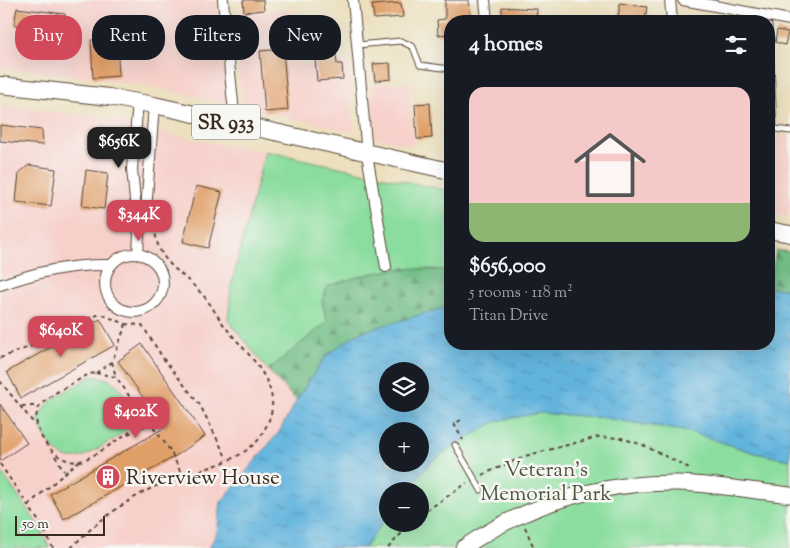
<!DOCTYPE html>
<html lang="en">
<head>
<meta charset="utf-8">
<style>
  body { margin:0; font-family:"Sorts Mill Goudy",serif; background:#20242c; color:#f1f3f6; height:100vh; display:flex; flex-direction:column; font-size:19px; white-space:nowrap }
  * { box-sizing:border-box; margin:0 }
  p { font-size:16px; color:#9ea1a6 }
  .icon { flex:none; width:28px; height:28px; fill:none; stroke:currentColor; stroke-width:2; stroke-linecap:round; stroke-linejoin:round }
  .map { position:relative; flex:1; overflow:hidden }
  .drawer { position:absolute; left:444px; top:15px; width:331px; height:335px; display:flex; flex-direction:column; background:#171b24; border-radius:20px; box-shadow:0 5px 20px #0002 }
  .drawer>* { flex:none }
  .guide { position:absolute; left:15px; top:15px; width:354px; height:45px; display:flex; gap:10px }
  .buttons { position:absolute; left:379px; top:362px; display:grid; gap:10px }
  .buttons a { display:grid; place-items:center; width:50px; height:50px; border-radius:50%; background:#171b24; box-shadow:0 5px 20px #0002; font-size:25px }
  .scale { position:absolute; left:15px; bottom:12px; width:90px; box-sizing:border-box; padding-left:5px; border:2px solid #3b2a1e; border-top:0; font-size:14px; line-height:18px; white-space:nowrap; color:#3b2a1e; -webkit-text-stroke:4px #f6f6f2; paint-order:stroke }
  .price { position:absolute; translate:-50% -42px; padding:0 11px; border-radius:10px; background:#d1495b; color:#fff; font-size:16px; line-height:32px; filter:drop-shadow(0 1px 2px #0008) }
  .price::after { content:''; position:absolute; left:50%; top:30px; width:15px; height:11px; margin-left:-8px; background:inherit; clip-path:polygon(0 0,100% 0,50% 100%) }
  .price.on { background:#222; color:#fff }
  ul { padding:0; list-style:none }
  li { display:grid; align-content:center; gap:10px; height:265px; padding:0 25px }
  li span { display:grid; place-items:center; height:155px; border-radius:15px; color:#555 }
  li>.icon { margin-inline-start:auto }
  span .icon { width:90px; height:90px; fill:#fffc; stroke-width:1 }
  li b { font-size:21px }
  h2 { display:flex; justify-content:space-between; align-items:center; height:60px; padding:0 25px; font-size:21px }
  .tag { padding:0 18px; border-radius:20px; background:#171b24; box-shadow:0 5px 20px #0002; font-size:18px; line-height:45px }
  .tag.on { background:#d1495b; color:#fff }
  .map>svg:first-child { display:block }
</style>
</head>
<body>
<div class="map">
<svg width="790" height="548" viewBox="0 0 790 548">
  <defs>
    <pattern id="forest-firs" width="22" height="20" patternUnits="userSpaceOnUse" patternTransform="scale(1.25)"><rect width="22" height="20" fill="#6fbc85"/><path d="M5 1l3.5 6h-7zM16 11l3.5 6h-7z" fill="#5c996c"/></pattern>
    <pattern id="water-ripples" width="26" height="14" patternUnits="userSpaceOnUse" patternTransform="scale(1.25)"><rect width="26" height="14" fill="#62b4dd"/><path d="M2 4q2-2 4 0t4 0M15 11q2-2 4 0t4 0" fill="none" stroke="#5293b3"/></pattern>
  </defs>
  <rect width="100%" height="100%" fill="#f6f6f2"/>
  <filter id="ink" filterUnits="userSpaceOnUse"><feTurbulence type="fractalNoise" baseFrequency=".02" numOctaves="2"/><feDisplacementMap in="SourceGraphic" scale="10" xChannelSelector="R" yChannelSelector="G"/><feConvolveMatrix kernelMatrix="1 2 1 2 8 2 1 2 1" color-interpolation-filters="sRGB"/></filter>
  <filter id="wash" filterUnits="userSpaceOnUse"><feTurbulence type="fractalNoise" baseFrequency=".0096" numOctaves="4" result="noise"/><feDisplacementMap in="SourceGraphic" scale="20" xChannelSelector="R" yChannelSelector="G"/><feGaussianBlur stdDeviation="1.12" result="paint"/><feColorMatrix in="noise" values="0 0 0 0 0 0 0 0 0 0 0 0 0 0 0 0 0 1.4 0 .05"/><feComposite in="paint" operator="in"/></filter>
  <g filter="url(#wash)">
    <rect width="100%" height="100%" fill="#ece0bf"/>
    <!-- built -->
    <g fill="#f7d0ca">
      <polygon points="0,0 217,0 227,104 158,88 88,77 0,68"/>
      <polygon points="291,9 296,66 348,61 354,132 242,107 234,13"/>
      <polygon points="409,82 414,146 375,138 371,85"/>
      <polygon points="0,105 112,119 128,125 216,144 265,151 231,287 268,370 296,400 279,432 221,502 217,532 209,548 0,548"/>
      <polygon points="769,132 790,136 790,217 769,213"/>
    </g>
    <!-- green -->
    <g fill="#8add9e" stroke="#62845e">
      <polygon points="265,151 450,191 450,270 402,268 364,275 322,301 327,322 268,370 228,320 231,287"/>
      <path d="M90 377C106 376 114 380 123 393 129 402 134 410 131 421 128 431 117 437 109 442 87 455 69 470 50 444 43 435 39 427 39 416L51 400Z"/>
      <polygon points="539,413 598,417 690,432 755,453 790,460 790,548 364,548 387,517 388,524 420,524 420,491 406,491 431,462 455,445 497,421"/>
      <polygon points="0,470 38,525 50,548 0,548"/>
    </g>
    <!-- forest -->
    <g fill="url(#forest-firs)" stroke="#557352">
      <polygon points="776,250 790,252 790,289 769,288"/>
      <polygon points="402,268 450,270 450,306 410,318 326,356 296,400 268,370 327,322 322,301 327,286 364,275"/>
    </g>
    <!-- water -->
    <path fill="url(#water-ripples)" stroke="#4e6f7e" fill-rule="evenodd" d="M769 288 790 289V460L755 453 690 432 598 417 539 413 497 421 455 445 431 462 406 491H388L387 517 364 548H209L217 532 221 502 279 432 299 396 326 356 358 333 450 306V344H769ZM388 371H420V404H388ZM388 431H420V464H388Z"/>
    <g id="blocks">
      <!-- building -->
      <g fill="#e19f68">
        <polygon points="243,0 263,0 264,10 244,12"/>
        <polygon points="445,0 469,0 471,21 450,21 450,34 438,35 437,20 445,19"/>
        <polygon points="401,3 403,17 374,19 372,5"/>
        <polygon points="620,3 647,7 645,21 618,18"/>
        <polygon points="502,7 537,9 536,21 502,21"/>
        <polygon points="17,8 65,14 63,31 14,25"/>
        <polygon points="777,30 788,32 785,45 775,42"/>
        <polygon points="117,39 119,76 93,78 91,40"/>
        <polygon points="334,40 337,64 342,64 343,79 317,81 314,48 320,48 319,41"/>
        <polygon points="283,49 288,110 265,112 260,51"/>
        <polygon points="390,63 391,79 375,81 373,64"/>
        <polygon points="430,103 432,138 417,139 415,104"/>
        <polygon points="0,125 42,130 43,145 0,141"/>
        <polygon points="29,165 56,169 51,206 16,202 19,173"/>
        <polygon points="86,170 108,173 104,209 82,206"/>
        <polygon points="196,186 222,192 208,248 183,242"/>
        <polygon points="100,319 115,345 21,398 7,372"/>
        <polygon points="142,344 205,436 174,457 64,519 50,494 164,428 118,361"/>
        <polygon points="0,404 27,443 0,461"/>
      </g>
    </g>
  </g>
  <g filter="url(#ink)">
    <use href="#blocks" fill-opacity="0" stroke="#564536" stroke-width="1"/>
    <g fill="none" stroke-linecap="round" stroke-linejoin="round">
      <defs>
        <g id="lane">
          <polyline points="769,25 774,128"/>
          <polyline points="357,45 401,41 413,47 420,65 450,69"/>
          <polyline points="769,128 790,131"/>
          <polyline points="455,445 481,490"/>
        </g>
        <g id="street">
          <polyline points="223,0 235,124"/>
          <polyline points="353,0 367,154 386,267"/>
          <polyline points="485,0 487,21"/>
          <polyline points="670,0 672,21"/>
          <polyline points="683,0 790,20"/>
          <polyline points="138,102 132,169 138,231"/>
          <circle cx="134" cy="283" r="29"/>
          <polyline points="138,254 139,234 146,210 154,105"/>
          <path d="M0 285C37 272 71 264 111 265"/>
        </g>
        <path id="secondary" d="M463 548C527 504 599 482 677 483 714 484 753 491 790 495"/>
        <g id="primary">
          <polyline points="0,85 109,97 154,105 450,171"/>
          <polyline points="769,230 790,234"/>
        </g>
      </defs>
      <!-- lane casing -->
      <use href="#lane" stroke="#564536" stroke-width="7"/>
      <!-- street casing -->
      <use href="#street" stroke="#564536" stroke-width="12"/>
      <!-- secondary casing -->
      <use href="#secondary" stroke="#564536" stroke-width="17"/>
      <!-- primary casing -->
      <use href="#primary" stroke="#564536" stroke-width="18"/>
      <!-- path -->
      <g stroke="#564536" stroke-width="2" stroke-dasharray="4 4" stroke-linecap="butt">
        <polyline points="0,358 32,346 70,326 97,315 103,315 126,324 142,325 163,358 200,405 227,459"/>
        <polyline points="112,362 116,377"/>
        <path d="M96 373 116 377C130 396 144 413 127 434 113 442 95 457 80 461 55 467 26 425 40 406 49 394 76 382 89 374Z"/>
        <polyline points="96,373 112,362 126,324"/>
        <polyline points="0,381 36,426"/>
        <polyline points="134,402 170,450 182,475"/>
        <polyline points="22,406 40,406"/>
        <polyline points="461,420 454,424 463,440"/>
        <polyline points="128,434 151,423"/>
        <polyline points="55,456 64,471"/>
        <polyline points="0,464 42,526 53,548"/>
        <polyline points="482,475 525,456 598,437 621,438 643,445 691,469"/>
        <polyline points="28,505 79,461"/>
        <polyline points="420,515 467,483"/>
        <polyline points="525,527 534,548"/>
        <path d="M71 548C93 525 118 506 146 491 178 473 226 469 253 445 261 439 265 429 269 420 283 384 247 354 227 329 217 317 211 303 200 292 178 268 154 261 155 223"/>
        <polyline points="388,548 410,524"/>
      </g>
      <!-- lane -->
      <use href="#lane" stroke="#fff" stroke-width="5"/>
      <!-- street -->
      <use href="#street" stroke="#fff" stroke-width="10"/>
      <!-- secondary -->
      <use href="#secondary" stroke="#fff" stroke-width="15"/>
      <!-- primary -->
      <use href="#primary" stroke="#fff" stroke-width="16"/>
    </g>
  </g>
  <!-- icons -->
  <defs>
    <symbol id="building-disc" viewBox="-11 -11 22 22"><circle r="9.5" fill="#d1495b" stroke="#f6f6f2"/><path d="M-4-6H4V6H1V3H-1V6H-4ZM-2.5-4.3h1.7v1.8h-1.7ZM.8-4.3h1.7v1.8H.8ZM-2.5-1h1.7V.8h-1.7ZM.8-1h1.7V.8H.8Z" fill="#fff"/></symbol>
  </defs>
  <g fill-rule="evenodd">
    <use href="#building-disc" x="94" y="463" width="28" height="28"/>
  </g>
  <g text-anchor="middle" stroke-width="5" stroke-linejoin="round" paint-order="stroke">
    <!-- shield labels -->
    <rect fill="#f6f6f2" stroke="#73675e" stroke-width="1" x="192" y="104.5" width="68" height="35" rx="4"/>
    <g font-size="20" font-weight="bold" fill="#3b2a1e">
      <text x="226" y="129">SR 933</text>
    </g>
    <!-- park labels -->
    <g font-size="21" fill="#4f573e" stroke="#f6f6f2">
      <text x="546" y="476">Veteran's<tspan x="546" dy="24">Memorial Park</tspan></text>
    </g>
    <!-- poi labels -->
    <g font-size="21" fill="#3b2a1e" stroke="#f6f6f2" text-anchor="start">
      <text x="126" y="484">Riverview House</text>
    </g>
  </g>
</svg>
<div class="buttons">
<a><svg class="icon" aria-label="layers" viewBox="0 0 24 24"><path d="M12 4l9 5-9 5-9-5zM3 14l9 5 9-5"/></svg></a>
<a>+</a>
<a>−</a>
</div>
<div class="scale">50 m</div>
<b class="price on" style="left:119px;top:169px">$656K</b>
<b class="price" style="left:139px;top:242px">$344K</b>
<b class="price" style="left:61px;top:358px">$640K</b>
<b class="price" style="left:136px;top:439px">$402K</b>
<div class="guide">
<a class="tag on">Buy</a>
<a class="tag">Rent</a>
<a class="tag">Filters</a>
<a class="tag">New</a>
</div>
<section class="drawer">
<h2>4 homes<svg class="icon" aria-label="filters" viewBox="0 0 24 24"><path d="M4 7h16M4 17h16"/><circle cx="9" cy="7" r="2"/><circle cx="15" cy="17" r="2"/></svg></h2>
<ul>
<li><span style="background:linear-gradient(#f6c9c9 75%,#8fb573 0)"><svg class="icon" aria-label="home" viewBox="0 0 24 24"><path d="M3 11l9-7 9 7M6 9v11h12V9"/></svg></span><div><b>$656,000</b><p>5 rooms · 118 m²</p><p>Titan Drive</p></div></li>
</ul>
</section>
</div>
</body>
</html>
